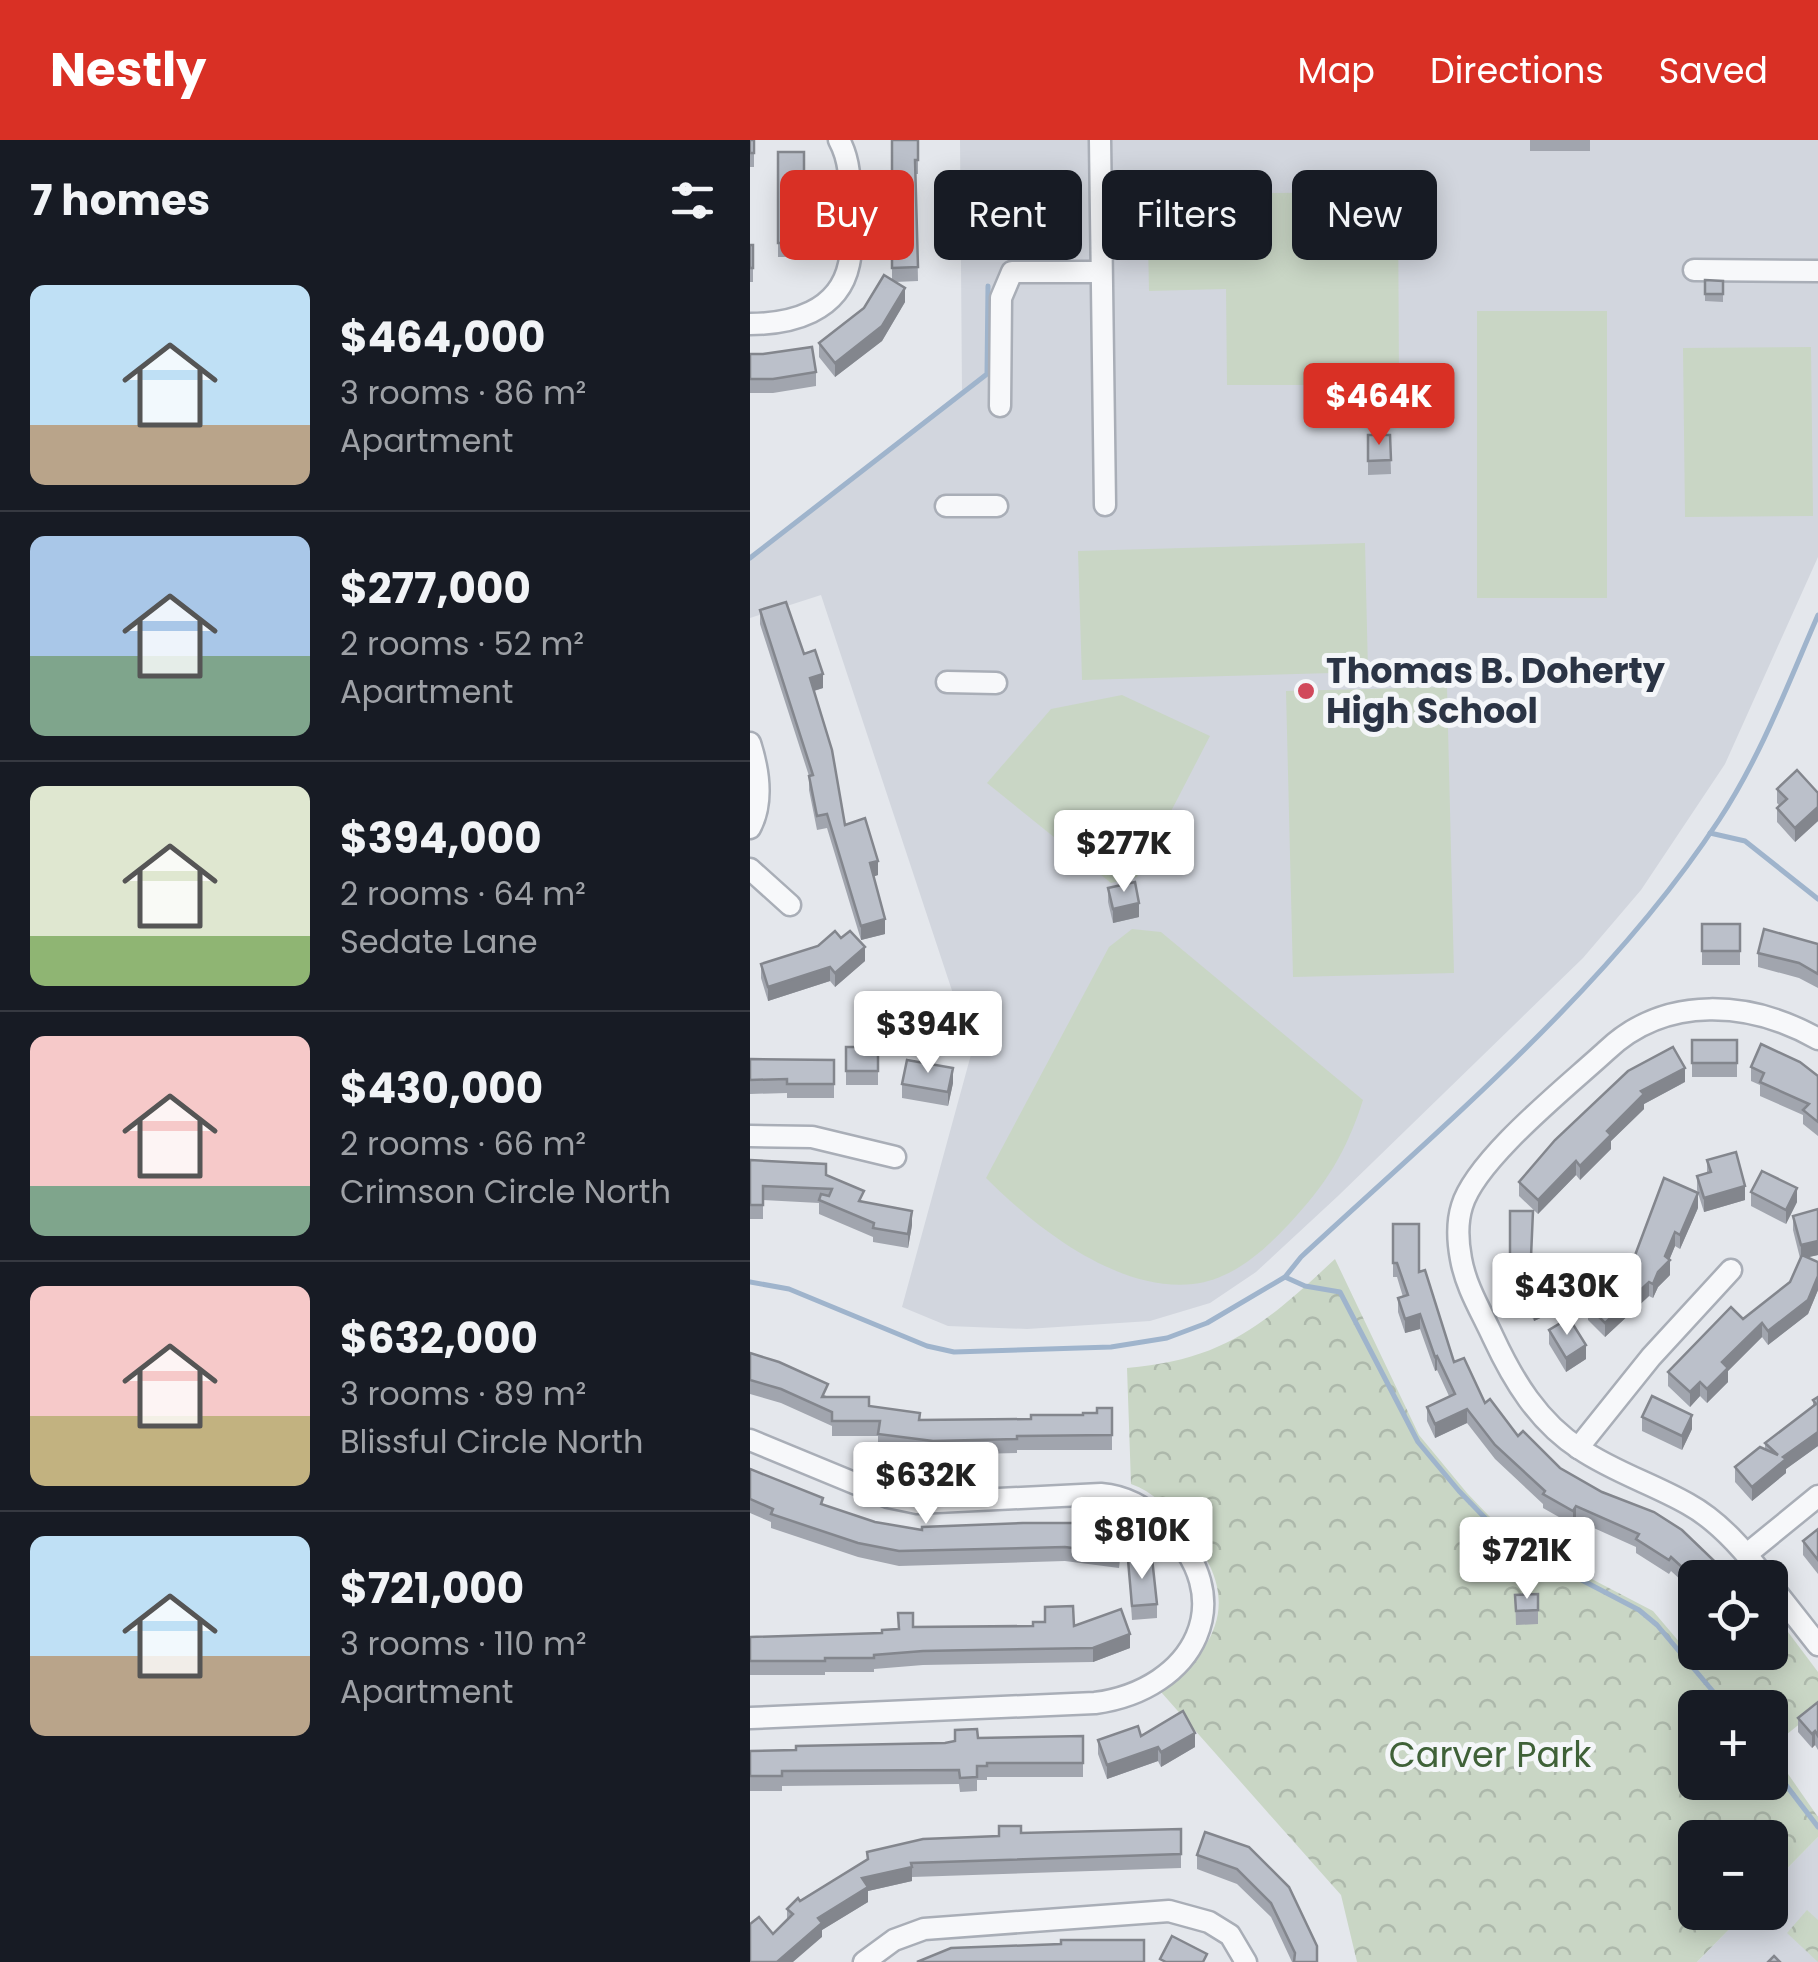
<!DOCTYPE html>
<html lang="en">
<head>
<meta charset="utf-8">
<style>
  body { margin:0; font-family:Poppins,sans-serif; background:#20242c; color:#f1f3f6; height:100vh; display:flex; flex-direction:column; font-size:38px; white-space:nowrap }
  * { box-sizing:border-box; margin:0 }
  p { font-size:32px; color:#9ea1a6 }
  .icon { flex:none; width:55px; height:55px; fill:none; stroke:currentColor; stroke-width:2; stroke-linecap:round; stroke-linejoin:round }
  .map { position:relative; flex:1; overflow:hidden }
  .details { display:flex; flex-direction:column; background:#171b24; width:750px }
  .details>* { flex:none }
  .top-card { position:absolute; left:30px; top:30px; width:888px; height:90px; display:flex; gap:20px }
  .fabs { position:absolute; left:928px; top:1420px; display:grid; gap:20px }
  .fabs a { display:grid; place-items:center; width:110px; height:110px; border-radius:15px; background:#171b24; box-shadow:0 5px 25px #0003; font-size:50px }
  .price { position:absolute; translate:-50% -85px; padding:0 22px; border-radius:10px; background:#fff; color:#222; font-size:32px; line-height:65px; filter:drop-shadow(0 2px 5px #0008) }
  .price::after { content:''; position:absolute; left:50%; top:60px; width:30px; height:22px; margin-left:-15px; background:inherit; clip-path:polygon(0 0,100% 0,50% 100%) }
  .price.on { background:#d93025; color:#fff }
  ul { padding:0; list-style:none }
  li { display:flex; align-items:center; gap:30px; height:250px; padding:0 30px }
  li+li { border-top:2px solid #363941 }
  li span { display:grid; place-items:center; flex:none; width:280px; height:200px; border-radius:15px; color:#555 }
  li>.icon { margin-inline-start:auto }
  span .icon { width:120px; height:120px; fill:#fffc; stroke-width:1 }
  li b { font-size:42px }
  h2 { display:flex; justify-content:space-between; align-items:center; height:120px; padding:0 30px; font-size:42px }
  .chip { padding:0 35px; border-radius:15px; background:#171b24; box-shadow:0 5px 25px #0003; font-size:35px; line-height:90px }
  .chip.on { background:#d93025; color:#fff }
  header { display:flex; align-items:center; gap:60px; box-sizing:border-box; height:140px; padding:0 50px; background:#d93025; color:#fff }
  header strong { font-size:48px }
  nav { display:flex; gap:55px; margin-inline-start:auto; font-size:35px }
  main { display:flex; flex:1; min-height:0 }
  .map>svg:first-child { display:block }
</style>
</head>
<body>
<header>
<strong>Nestly</strong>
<nav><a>Map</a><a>Directions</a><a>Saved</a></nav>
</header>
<main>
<section class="details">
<h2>7 homes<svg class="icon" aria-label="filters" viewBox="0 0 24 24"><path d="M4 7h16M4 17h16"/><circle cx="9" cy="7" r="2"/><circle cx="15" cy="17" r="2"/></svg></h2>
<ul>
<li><span style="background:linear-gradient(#bfe0f5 70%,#b9a48a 0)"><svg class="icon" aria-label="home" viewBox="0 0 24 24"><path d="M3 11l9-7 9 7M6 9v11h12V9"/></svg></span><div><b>$464,000</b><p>3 rooms · 86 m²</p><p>Apartment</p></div></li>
<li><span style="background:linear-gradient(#a9c7e8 60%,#7fa58c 0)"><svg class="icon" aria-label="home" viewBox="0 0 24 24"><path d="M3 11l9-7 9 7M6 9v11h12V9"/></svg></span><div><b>$277,000</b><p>2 rooms · 52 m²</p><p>Apartment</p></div></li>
<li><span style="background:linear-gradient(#dfe7d0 75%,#8fb573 0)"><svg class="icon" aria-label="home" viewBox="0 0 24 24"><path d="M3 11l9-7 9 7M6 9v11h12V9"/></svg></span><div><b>$394,000</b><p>2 rooms · 64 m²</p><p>Sedate Lane</p></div></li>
<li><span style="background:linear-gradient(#f6c9c9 75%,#7fa58c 0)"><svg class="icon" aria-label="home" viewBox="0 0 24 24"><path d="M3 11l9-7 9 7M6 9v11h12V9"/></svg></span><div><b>$430,000</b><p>2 rooms · 66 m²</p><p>Crimson Circle North</p></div></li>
<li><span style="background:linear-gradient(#f6c9c9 65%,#c2b280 0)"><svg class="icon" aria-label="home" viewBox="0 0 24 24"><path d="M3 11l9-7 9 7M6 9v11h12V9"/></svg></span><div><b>$632,000</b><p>3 rooms · 89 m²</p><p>Blissful Circle North</p></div></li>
<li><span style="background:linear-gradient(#bfe0f5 60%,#b9a48a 0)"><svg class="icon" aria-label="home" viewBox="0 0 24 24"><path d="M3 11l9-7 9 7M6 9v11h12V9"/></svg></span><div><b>$721,000</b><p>3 rooms · 110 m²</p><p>Apartment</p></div></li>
</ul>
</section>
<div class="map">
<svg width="1068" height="1822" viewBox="0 0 1068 1822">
  <defs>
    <pattern id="forest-crowns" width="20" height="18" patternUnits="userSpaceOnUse" patternTransform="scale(2.5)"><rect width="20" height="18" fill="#c9d6c5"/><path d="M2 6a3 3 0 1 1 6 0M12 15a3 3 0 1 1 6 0" fill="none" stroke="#adb8ab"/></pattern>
  </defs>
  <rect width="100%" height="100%" fill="#e4e7ec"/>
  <!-- built -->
  <g fill="#d2d6de">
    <polygon points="210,0 1068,0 1068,417 975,624 891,750 833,818 588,1056 506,1132 460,1163 400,1181 277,1189 198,1186 152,1167 222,911 71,455 0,478 0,418 212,250"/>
    <polygon points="1068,1697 1068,1822 947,1822 995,1773 1020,1772 1020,1746"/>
  </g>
  <!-- grass -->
  <g fill="#c9d6c5">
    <polygon points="648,52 649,245 477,245 476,149 399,151 397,54"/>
    <rect x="727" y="171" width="130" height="287"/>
    <polygon points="1061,207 1063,376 935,377 933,208"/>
    <polygon points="615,403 618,532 332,540 328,411"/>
    <polygon points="697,547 704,833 543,837 536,551"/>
    <polygon points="372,555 460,596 387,737 361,743 237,643 301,569"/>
    <path d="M382 789 411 792 613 960C596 1013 576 1044 539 1084 514 1111 481 1140 443 1144 367 1152 286 1088 236 1038L359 807Z"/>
  </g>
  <!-- forest -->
  <g fill="url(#forest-crowns)" fill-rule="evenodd">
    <path d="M585 1119 669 1295 717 1353 739 1376 790 1412 903 1471 942 1517 1020 1512V1493L1032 1484 1068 1532V1569L1020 1608 1068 1677V1697L1020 1746V1698H945V1772L995 1773 947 1822H607L591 1755 411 1552C474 1502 491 1453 434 1388 419 1369 404 1352 381 1344L377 1228C475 1220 516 1183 585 1119ZM945 1568H1020V1642H945Z"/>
    <polygon points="1057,1770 1068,1780 1068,1822 1037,1793"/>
  </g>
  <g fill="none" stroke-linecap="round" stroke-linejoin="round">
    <!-- stream -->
    <g stroke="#9fb4cc" stroke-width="5">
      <polyline points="0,418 237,234 238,146"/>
      <polyline points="960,693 995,701 1068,759"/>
      <polyline points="535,1137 555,1146 590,1152 668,1302 709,1351 739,1382 780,1413 889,1470 907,1485 977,1568"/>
      <path d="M0 1142 39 1149 177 1206 204 1212 361 1207 417 1198 457 1183 535 1137 551 1117C695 984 862 844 969 680 1011 616 1038 544 1068 475"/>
      <polyline points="1020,1624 1068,1687"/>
    </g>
    <defs>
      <g id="minor">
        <polyline points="350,0 355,365"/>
        <polyline points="944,130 1068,131"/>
        <path d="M0 184C41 184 89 172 99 124 103 108 99 86 100 69 100 45 101 22 89 0"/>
        <polyline points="250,266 251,158 262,132 351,132"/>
        <polyline points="196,366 247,366"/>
        <polyline points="197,542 246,543"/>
        <path d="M0 603C9 631 14 662 0 688"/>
        <polyline points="0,729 40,765"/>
        <polyline points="0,996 62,997 145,1017"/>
        <path d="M0 1300 138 1357 167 1363 351 1354C376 1356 394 1367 412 1383 494 1458 444 1550 345 1563L0 1578"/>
        <polyline points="828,1308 901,1217 981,1130"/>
        <polyline points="997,1414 1068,1356"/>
        <path d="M1015 1438C994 1410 969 1381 938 1364 903 1344 864 1332 830 1309 788 1282 763 1240 743 1197 731 1171 716 1147 711 1119 708 1103 707 1082 712 1066 726 1019 818 946 856 911 916 854 1001 861 1068 899"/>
        <polyline points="1020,1444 1068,1505"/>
        <polyline points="114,1822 144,1800 174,1789 419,1771 459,1782 480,1795 496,1822"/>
      </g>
    </defs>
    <!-- minor casing -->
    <use href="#minor" stroke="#a9aeb7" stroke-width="25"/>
    <!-- minor -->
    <use href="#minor" stroke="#f7f8fa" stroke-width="20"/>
  </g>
  <!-- wall -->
  <g fill="#a1a5ae">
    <rect x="0" y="0" width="4" height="27"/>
    <polygon points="142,0 168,0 168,34 166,34 168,141 145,142 155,162 132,201 85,237 69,217 69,203 114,168 142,140"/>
    <rect x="780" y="0" width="60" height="11"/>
    <rect x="28" y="12" width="26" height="105"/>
    <rect x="0" y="105" width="3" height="37"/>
    <polygon points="955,140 973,141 973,162 955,161"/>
    <polygon points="0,214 66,232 66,246 23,253 0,253"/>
    <polygon points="618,295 640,295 641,334 618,335"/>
    <polygon points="10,470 54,514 73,548 64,551 95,685 128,735 123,736 135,794 111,800 77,688 67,690 59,650 59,636 10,484"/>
    <polygon points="1027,649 1068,653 1068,681 1045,702 1027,682 1027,668 1030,666 1027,663"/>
    <polygon points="358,748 389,777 363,783 358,762"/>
    <rect x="952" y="784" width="38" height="41"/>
    <polygon points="1068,804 1068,848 1049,838 1008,827 1008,813"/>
    <polygon points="115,821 85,847 80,841 18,861 11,838 11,824"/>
    <rect x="942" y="900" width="45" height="37"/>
    <rect x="96" y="907" width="32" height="38"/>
    <polygon points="0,919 84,920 84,958 37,958 37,953 0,954"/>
    <polygon points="1001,927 1068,936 1068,996 1053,984 1053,975 1010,956 1010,945 1001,941"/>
    <polygon points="935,942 894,964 894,969 861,1001 861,1009 830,1040 826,1035 788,1074 769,1056 769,1042 805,1000"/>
    <polygon points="203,943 198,966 152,958 152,944"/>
    <polygon points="0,1020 76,1035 114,1062 162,1085 158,1108 123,1102 123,1097 69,1074 69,1063 13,1060 13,1079 0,1079"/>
    <polygon points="957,1020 995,1060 954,1072 947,1050 947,1036 957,1033"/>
    <polygon points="1001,1052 1047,1062 1036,1084 1001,1066"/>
    <polygon points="948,1068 930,1109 925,1106 919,1120 920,1135 908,1147 903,1158 899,1156 855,1197 838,1180 838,1166 881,1138 881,1126"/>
    <polygon points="1068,1069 1068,1115 1058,1117 1068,1122 1068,1150 1058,1174 1018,1205 1012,1197 978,1231 978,1242 957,1263 950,1256 940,1267 918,1246 918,1232 993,1179 1040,1142 1050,1118 1043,1090 1043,1076"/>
    <polygon points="760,1071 805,1171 784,1181 760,1132"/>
    <polygon points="643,1084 669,1132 704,1222 735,1263 768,1296 810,1328 852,1352 945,1438 945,1453 921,1431 919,1434 886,1413 886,1407 826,1380 823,1385 793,1368 793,1364 745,1319 717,1283 685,1298 677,1281 677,1267 699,1256 687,1230 685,1231 670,1189 655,1193 648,1172 648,1158 653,1157 647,1137 643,1137"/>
    <polygon points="799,1190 836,1219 816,1232 799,1204"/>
    <polygon points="0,1213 78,1257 119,1266 170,1280 281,1279 333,1275 362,1268 362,1310 267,1310 267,1313 183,1315 128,1308 128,1296 82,1296 82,1286 31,1263 0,1254"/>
    <polygon points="1068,1257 1068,1306 1036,1329 1036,1333 1002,1361 985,1342 985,1327 1015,1309 1015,1303 1063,1266 1063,1260"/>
    <polygon points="892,1277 942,1289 932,1310 892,1291"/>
    <polygon points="0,1329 73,1365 125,1382 172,1390 372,1402 369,1428 315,1421 149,1426 108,1417 21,1388 21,1382 0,1373"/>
    <polygon points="1068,1389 1068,1434 1053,1415 1053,1401"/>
    <polygon points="378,1420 407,1464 407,1478 382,1480"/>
    <polygon points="788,1454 788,1484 766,1485 765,1455"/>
    <polygon points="324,1486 380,1508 343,1522 173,1525 124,1529 124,1532 75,1532 75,1535 0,1535 0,1497 132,1493 163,1487"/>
    <polygon points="1068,1562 1068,1610 1065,1605 1062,1608 1048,1592 1048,1578"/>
    <polygon points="333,1596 333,1637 237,1637 237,1640 227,1640 227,1651 210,1652 209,1644 32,1646 32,1651 0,1651 0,1611 195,1603 228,1598"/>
    <polygon points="391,1596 445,1607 411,1627 408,1621 357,1639 348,1614 348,1600"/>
    <polygon points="431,1689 431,1728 162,1737 162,1741 118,1751 118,1762 72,1790 72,1797 23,1794 37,1780 37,1769 117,1720 117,1712 271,1693"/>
    <polygon points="499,1707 567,1822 542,1822 521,1777 487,1744 447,1729 447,1715"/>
  </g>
  <!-- shaded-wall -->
  <g fill="#83868d">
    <polygon points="155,148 155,162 132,201 85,237 85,223"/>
    <polygon points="73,534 73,548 60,552 60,538"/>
    <polygon points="1068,667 1068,681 1045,702 1045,688"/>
    <polygon points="128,721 128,735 120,738 120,723"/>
    <polygon points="389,763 389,777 363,783 363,769"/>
    <polygon points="135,779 135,794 111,800 111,786"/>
    <polygon points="115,807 115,821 85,847 85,833"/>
    <polygon points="80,827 80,841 18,861 18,847"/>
    <polygon points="203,928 203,943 198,966 198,952"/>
    <polygon points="935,928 935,942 894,964 894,969 861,1001 861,1009 830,1040 830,1026 891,951"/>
    <polygon points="826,1021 826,1035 788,1074 788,1060"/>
    <polygon points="995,1046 995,1060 954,1072 954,1058"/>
    <polygon points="1047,1048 1047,1062 1036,1084 1036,1070"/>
    <polygon points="948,1053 948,1068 930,1109 930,1095"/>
    <polygon points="162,1071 162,1085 158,1108 158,1094"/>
    <polygon points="925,1092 925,1106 918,1123 920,1120 920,1135 908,1147 903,1158 903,1144"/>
    <polygon points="1068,1101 1068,1115 1051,1119 1051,1105"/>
    <polygon points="1068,1136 1068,1150 1058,1174 1018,1205 1018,1191"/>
    <polygon points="899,1142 899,1156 855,1197 855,1183"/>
    <polygon points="805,1157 805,1171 784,1181 784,1167"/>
    <polygon points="670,1174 670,1189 655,1193 655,1179"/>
    <polygon points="1012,1183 1012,1197 978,1231 978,1242 957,1263 957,1249 972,1222"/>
    <polygon points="836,1205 836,1219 816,1232 816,1218"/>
    <polygon points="687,1216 687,1230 685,1231 685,1217"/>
    <polygon points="950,1242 950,1256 940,1267 940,1252"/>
    <polygon points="717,1269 717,1283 685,1298 685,1284"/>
    <polygon points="942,1275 942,1289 932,1310 932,1296"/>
    <polygon points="1068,1292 1068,1306 1036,1329 1036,1333 1002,1361 1002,1347 1033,1317"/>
    <polygon points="826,1366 826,1380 823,1385 823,1371"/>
    <polygon points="380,1494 380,1508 343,1522 343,1508"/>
    <polygon points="1065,1591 1065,1605 1062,1608 1062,1594"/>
    <polygon points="445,1593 445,1607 411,1627 411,1612"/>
    <polygon points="408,1607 408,1621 357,1639 357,1625"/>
    <polygon points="162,1727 162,1741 118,1751 118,1762 72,1790 72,1797 43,1822 27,1822 68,1778 112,1738"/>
  </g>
  <!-- building -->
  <g fill="#bbc0ca" stroke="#83868d" stroke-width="2.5">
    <rect x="0" y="0" width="4" height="13"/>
    <polygon points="142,0 168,0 168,20 165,20 168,127 142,128"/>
    <rect x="28" y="12" width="26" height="91"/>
    <rect x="0" y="105" width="3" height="23"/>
    <polygon points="134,135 155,148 132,186 85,223 69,203 114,168"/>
    <polygon points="955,140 973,141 973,154 955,154"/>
    <polygon points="62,207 66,232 23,239 0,239 0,214 13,214"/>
    <polygon points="618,295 640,295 641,320 618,321"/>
    <polygon points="36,462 54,514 65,510 73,534 60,538 82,610 95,685 115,678 128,721 120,723 135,779 111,786 77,674 67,676 59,636 63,635 10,470"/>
    <polygon points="1047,630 1068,653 1068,667 1045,688 1027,668 1037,659 1027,649"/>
    <polygon points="385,742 389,763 363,769 358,748"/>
    <rect x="952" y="784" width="38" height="27"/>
    <polygon points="1014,789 1068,804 1068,834 1049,823 1008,813"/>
    <polygon points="85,791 91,798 100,791 115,807 85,833 80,827 18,847 11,824 68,806"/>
    <rect x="942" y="900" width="45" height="23"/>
    <polygon points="1011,904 1050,922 1068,936 1068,982 1053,970 1059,964 1010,942 1014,933 1001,927"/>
    <rect x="96" y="907" width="32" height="24"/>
    <polygon points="923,907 935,928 891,951 894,954 857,991 861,995 830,1026 826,1021 788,1060 769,1042 805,1000 878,931"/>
    <polygon points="0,919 84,920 84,944 37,944 37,939 0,940"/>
    <polygon points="157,920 203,928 198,952 152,944"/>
    <polygon points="986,1012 995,1046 954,1058 947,1036 961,1032 957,1020"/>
    <polygon points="0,1020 76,1024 76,1035 114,1051 109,1061 162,1071 158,1094 123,1088 124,1083 69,1060 71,1054 79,1056 82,1049 13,1046 13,1065 0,1065"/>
    <polygon points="1012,1031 1047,1048 1036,1070 1001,1052"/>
    <polygon points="914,1038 948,1053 930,1095 925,1092 915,1116 920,1120 908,1132 903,1144 899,1142 855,1183 838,1166 886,1135 881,1126"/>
    <polygon points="1068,1069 1068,1101 1051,1105 1043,1076"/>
    <polygon points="760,1071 783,1071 781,1117 805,1157 784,1167 760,1118"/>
    <polygon points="643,1084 669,1084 669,1132 675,1130 704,1222 714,1218 735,1263 740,1259 768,1296 773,1291 810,1328 852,1352 904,1372 932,1390 982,1438 945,1439 921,1417 919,1420 886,1399 889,1394 826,1366 823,1371 793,1354 795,1351 745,1305 717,1269 685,1284 677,1267 705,1254 687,1216 685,1217 670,1174 655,1179 648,1158 658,1155 647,1123 643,1123"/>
    <polygon points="1052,1115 1068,1122 1068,1136 1058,1160 1018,1191 1012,1183 972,1222 978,1228 957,1249 950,1242 940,1252 918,1232 981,1167 993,1179 1040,1142"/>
    <polygon points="819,1178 836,1205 816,1218 799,1190"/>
    <polygon points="0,1213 29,1222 78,1244 72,1257 119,1257 119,1266 170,1273 169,1280 281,1279 281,1275 333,1275 333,1273 347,1273 347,1268 362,1268 362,1295 267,1296 267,1299 183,1301 128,1294 130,1281 82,1281 82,1272 31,1249 0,1240"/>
    <polygon points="902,1256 942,1275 932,1296 892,1277"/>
    <polygon points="1068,1257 1068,1292 1033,1317 1036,1319 1002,1347 985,1327 1010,1307 1028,1315 1015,1303 1066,1264 1063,1260"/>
    <polygon points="0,1329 73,1358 71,1364 125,1382 172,1390 172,1387 273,1383 328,1383 372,1388 369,1414 315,1407 149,1411 108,1403 21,1374 23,1369 0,1359"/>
    <polygon points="1068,1389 1068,1420 1053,1401"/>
    <polygon points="402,1418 407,1464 382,1466 378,1420"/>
    <polygon points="788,1454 788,1470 766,1471 765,1455"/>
    <polygon points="323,1466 324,1486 371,1469 380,1494 343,1508 173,1511 124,1515 124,1518 75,1518 75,1521 0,1521 0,1497 132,1493 132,1490 149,1489 148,1473 163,1473 163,1487 283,1486 283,1482 295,1482 295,1467"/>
    <polygon points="1068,1562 1068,1596 1065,1591 1062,1594 1048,1578"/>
    <polygon points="433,1571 445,1593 411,1612 408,1607 357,1625 348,1600 388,1586 391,1596"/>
    <polygon points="227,1589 228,1598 333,1596 333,1623 237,1623 237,1626 227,1626 227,1637 210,1638 209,1630 32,1631 32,1636 0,1636 0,1611 46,1610 46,1606 195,1603 205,1601 205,1590"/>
    <polygon points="249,1686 271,1686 271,1693 431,1689 431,1714 161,1723 162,1727 112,1738 118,1747 68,1778 72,1783 27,1822 0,1822 0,1784 9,1777 23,1794 43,1774 37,1769 48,1758 50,1761 118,1719 117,1712 173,1699 249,1696"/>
    <polygon points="455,1692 499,1707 539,1747 567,1806 567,1822 544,1822 545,1813 521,1763 487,1729 447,1715"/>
    <polygon points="422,1796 457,1814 453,1822 416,1822 410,1819"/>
    <polygon points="311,1800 394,1800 394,1822 167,1822 201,1808 311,1804"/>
    <polygon points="1024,1816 1030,1822 1018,1822"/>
  </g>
  <!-- markers -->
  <circle fill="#d1495b" stroke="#f4f6f9" stroke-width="4" cx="556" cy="551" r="10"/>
  <g text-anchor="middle" stroke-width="10" stroke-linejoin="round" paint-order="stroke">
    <!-- poi labels -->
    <g font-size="35" font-weight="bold" fill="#2b3445" stroke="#f4f6f9" text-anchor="start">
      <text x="576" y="543">Thomas B. Doherty<tspan x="576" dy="40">High School</tspan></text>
    </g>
    <!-- park labels -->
    <g font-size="35" fill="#3f6138" stroke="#f4f6f9">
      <text x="740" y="1627">Carver Park</text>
    </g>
  </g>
</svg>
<div class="fabs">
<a><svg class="icon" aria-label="locate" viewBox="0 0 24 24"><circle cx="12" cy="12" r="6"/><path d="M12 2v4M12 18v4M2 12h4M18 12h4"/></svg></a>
<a>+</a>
<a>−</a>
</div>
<b class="price on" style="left:629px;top:308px">$464K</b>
<b class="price" style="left:374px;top:755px">$277K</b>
<b class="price" style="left:178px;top:936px">$394K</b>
<b class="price" style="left:817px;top:1198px">$430K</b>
<b class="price" style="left:176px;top:1387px">$632K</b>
<b class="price" style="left:392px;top:1442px">$810K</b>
<b class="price" style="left:777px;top:1462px">$721K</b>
<div class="top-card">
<a class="chip on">Buy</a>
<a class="chip">Rent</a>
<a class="chip">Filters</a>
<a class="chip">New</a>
</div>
</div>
</main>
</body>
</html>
